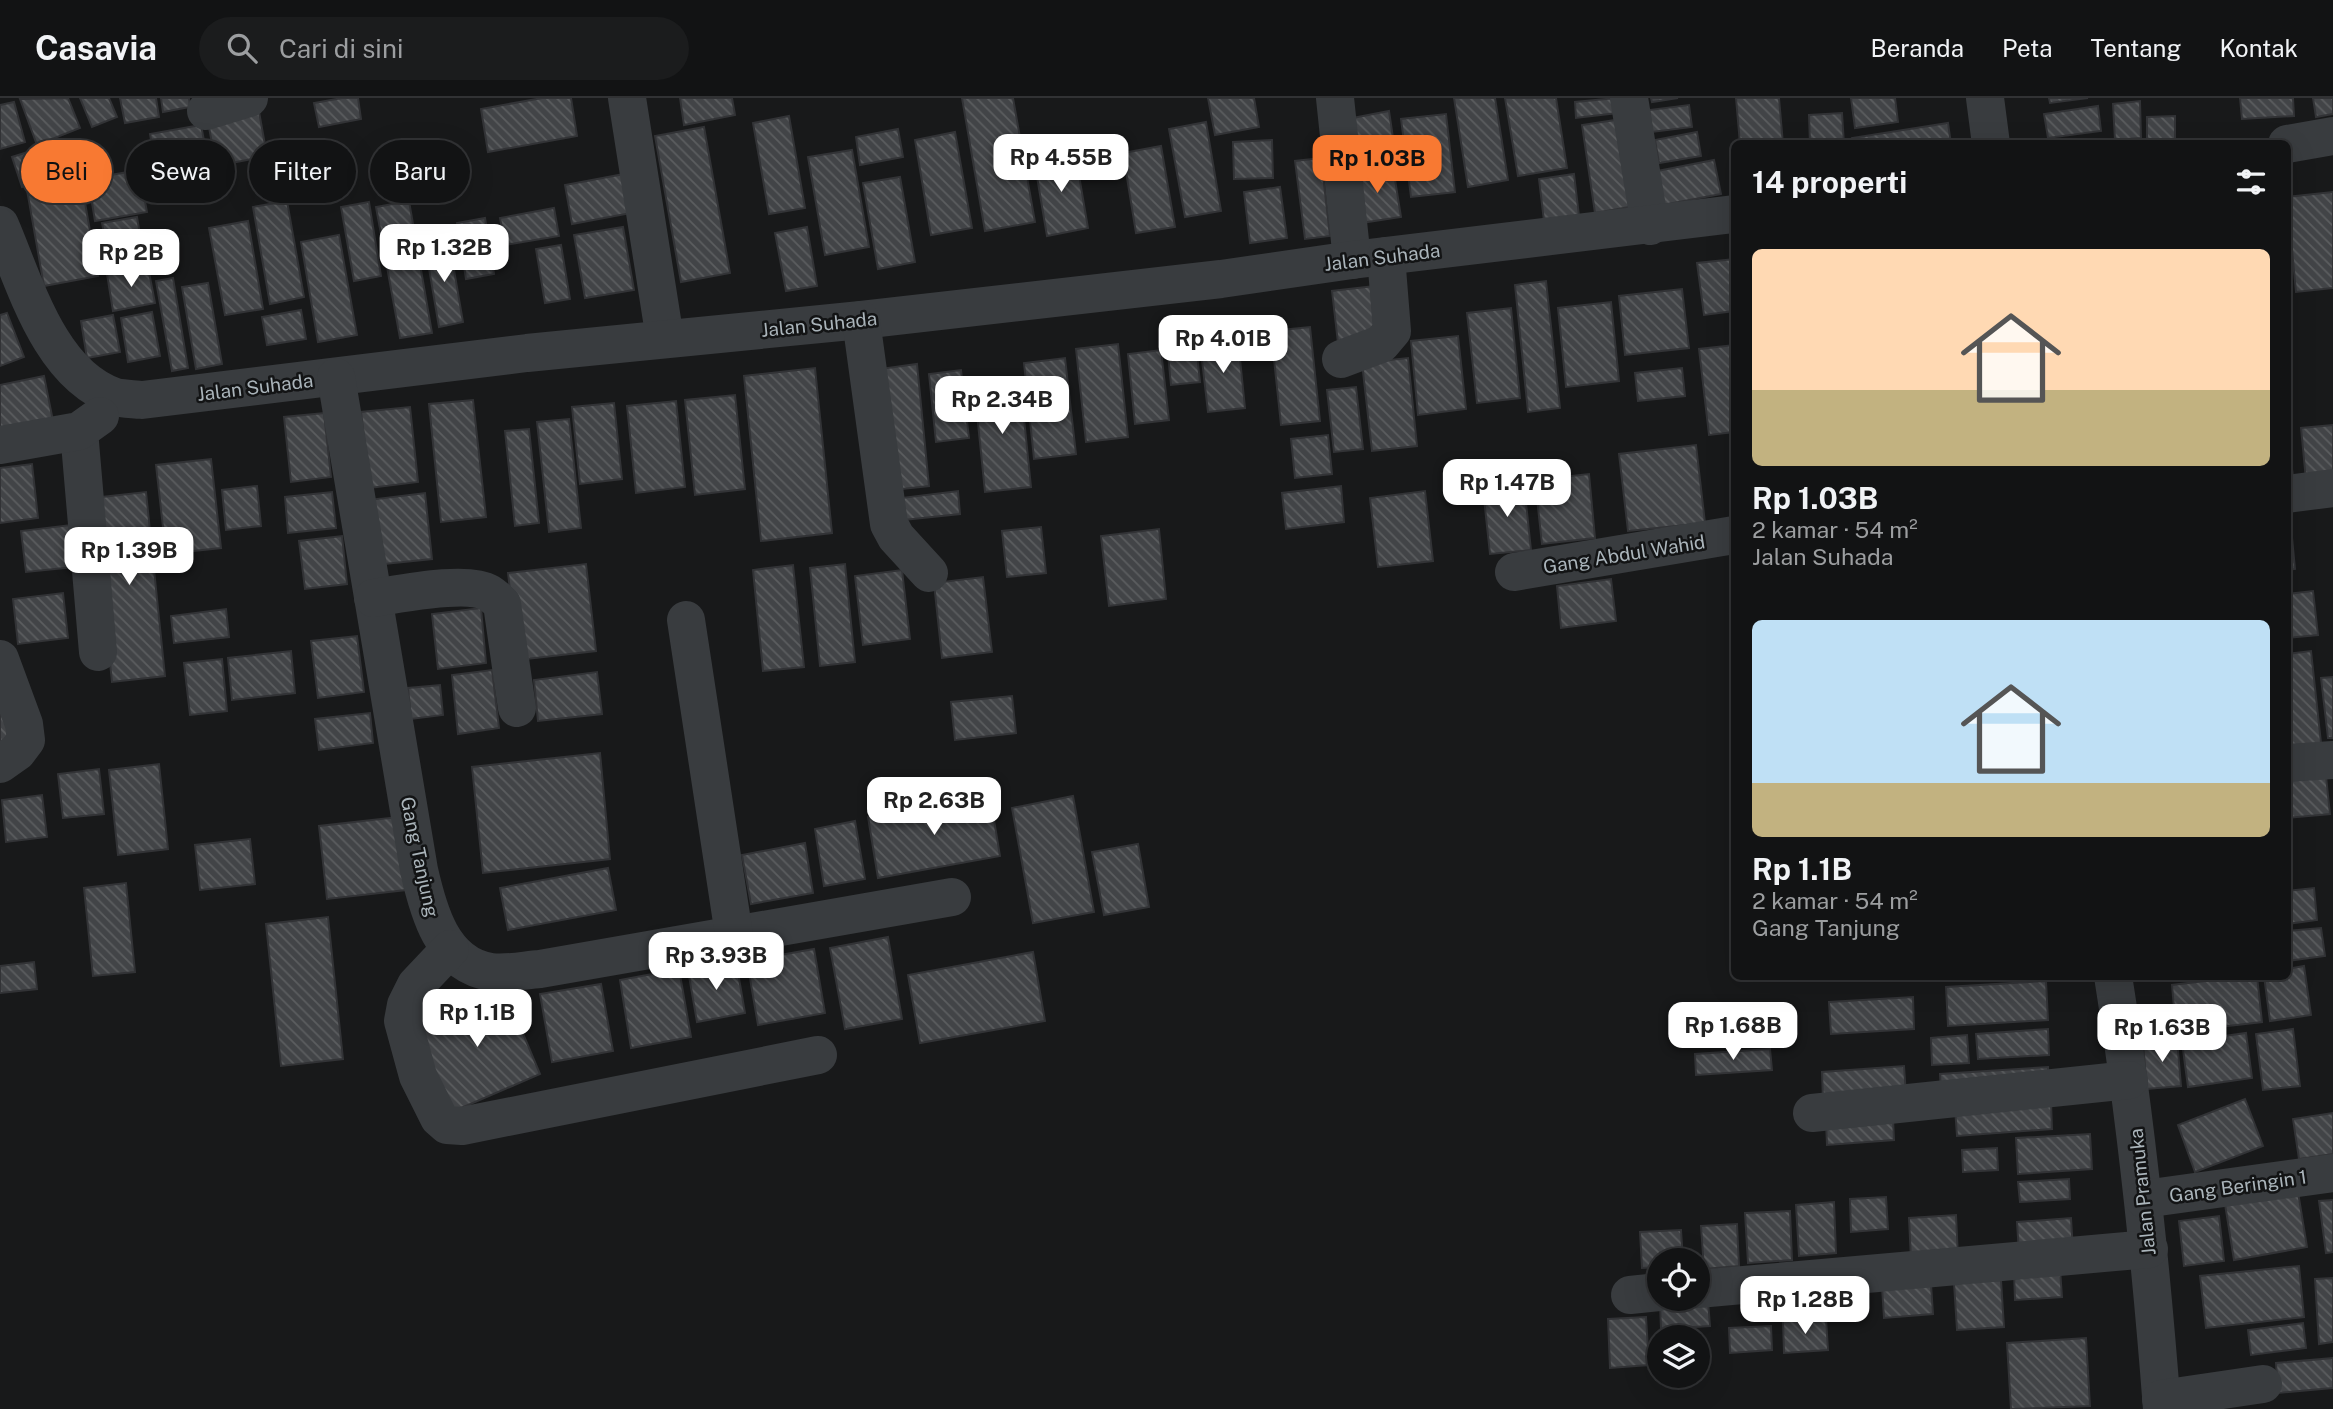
<!DOCTYPE html>
<html lang="id">
<head>
<meta charset="utf-8">
<style>
  body { margin:0; font-family:"Public Sans",sans-serif; background:#1b1c1d; color:#f1f3f6; height:100vh; display:flex; flex-direction:column; font-size:26px; white-space:nowrap }
  * { box-sizing:border-box; margin:0 }
  p { font-size:23px; color:#9c9ea0 }
  .icon { flex:none; width:38px; height:38px; fill:none; stroke:currentColor; stroke-width:2; stroke-linecap:round; stroke-linejoin:round }
  .map { position:relative; flex:1; overflow:hidden }
  .side { position:absolute; left:1731px; top:42px; width:560px; height:840px; display:flex; flex-direction:column; background:#121314; border-radius:10px; box-shadow:0 7px 28px #0002,0 0 0 2px #313234 }
  .side>* { flex:none }
  .top-card { position:absolute; left:21px; top:42px; width:665px; height:63px; display:flex; gap:14px }
  .tools { position:absolute; left:1647px; top:1150px; display:grid; gap:14px }
  .tools a { display:grid; place-items:center; width:63px; height:63px; border-radius:50%; background:#121314; box-shadow:0 7px 28px #0002,0 0 0 2px #313234; font-size:35px }
  .price { position:absolute; translate:-50% -60px; padding:0 16px; border-radius:14px; background:#fff; color:#222; font-size:23px; line-height:46px; filter:drop-shadow(0 2px 4px #0008) }
  .price::after { content:''; position:absolute; left:50%; top:42px; width:21px; height:16px; margin-left:-10px; background:inherit; clip-path:polygon(0 0,100% 0,50% 100%) }
  .price.active { background:#f87932; color:#111 }
  ul { padding:0; list-style:none }
  li { display:grid; align-content:center; gap:14px; height:371px; padding:0 21px }
  li span { display:grid; place-items:center; height:217px; border-radius:10px; color:#555 }
  li>.icon { margin-inline-start:auto }
  span .icon { width:126px; height:126px; fill:#fffc; stroke-width:1 }
  li b { font-size:30px }
  h2 { display:flex; justify-content:space-between; align-items:center; height:84px; padding:0 21px; font-size:30px }
  .tag { padding:0 24px; border-radius:32px; background:#121314; box-shadow:0 7px 28px #0002,0 0 0 2px #313234; font-size:24px; line-height:63px }
  .tag.active { background:#f87932; color:#111 }
  header { display:flex; align-items:center; gap:42px; box-sizing:border-box; height:98px; padding:0 35px; background:#121314; border-bottom:2px solid #313234 }
  header strong { font-size:33px }
  nav { display:flex; gap:38px; margin-inline-start:auto; font-size:24px }
  .search { width:490px; height:63px; background:#1b1c1d; display:flex; align-items:center; gap:18px; box-sizing:border-box; padding:0 24px; border-radius:38px; color:#9c9ea0; font-size:26px }
  .map>svg:first-child { display:block }
</style>
</head>
<body>
<header>
<strong>Casavia</strong>
<div class="search"><svg class="icon" aria-label="search" viewBox="0 0 24 24"><circle cx="10" cy="10" r="6"/><path d="M15 15l6 6"/></svg>Cari di sini</div>
<nav><a>Beranda</a><a>Peta</a><a>Tentang</a><a>Kontak</a></nav>
</header>
<div class="map">
<svg width="2333" height="1311" viewBox="0 0 2333 1311">
  <defs>
    <pattern id="building-back-hatch" width="6" height="6" patternUnits="userSpaceOnUse" patternTransform="scale(1.75)"><rect width="6" height="6" fill="#424447"/><path d="M-1 5l2 2M0 0l6 6M5-1l2 2" fill="none" stroke="#5b5d5f"/></pattern>
  </defs>
  <rect width="100%" height="100%" fill="#18191a"/>
  <!-- building -->
  <g fill="url(#building-back-hatch)" stroke="#323336" stroke-width="2">
    <polygon points="68,0 80,30 37,47 20,1"/>
    <polygon points="80,0 109,0 117,19 92,29"/>
    <polygon points="120,0 156,0 159,19 125,25"/>
    <polygon points="161,0 189,0 190,9 163,14"/>
    <polygon points="342,0 358,0 361,21 319,29 314,5"/>
    <polygon points="542,0 571,0 577,38 488,54 481,11"/>
    <polygon points="680,0 732,0 735,17 684,27"/>
    <polygon points="962,0 1013,0 1035,124 985,133"/>
    <polygon points="1208,0 1254,0 1259,29 1215,37"/>
    <polygon points="1454,0 1495,0 1508,82 1468,89"/>
    <polygon points="1505,0 1556,0 1567,70 1518,78"/>
    <polygon points="1616,0 1617,15 1576,20 1575,4"/>
    <polygon points="1651,0 1678,0 1652,4"/>
    <polygon points="1736,0 1779,0 1783,46 1740,46"/>
    <polygon points="1851,0 1895,0 1898,24 1855,30"/>
    <polygon points="2049,0 2088,0 2050,5"/>
    <polygon points="2240,0 2293,0 2294,18 2242,21"/>
    <polygon points="2313,0 2333,0 2333,16 2316,19"/>
    <polygon points="2140,3 2141,40 2115,42 2113,6"/>
    <polygon points="14,4 25,44 0,51 0,7"/>
    <polygon points="1689,7 1692,29 1652,34 1649,12"/>
    <polygon points="258,8 267,58 216,68 207,18"/>
    <polygon points="2098,8 2101,33 2048,40 2044,16"/>
    <polygon points="1389,13 1396,60 1350,68 1342,22"/>
    <polygon points="1842,15 1844,46 1810,46 1809,17"/>
    <polygon points="1446,16 1455,94 1411,99 1401,21"/>
    <polygon points="789,18 805,110 769,116 753,25"/>
    <polygon points="2175,18 2175,46 2147,46 2147,19"/>
    <polygon points="1622,21 1635,108 1595,115 1582,27"/>
    <polygon points="1206,24 1221,113 1185,119 1169,31"/>
    <polygon points="1948,25 1951,46 1853,46 1852,40"/>
    <polygon points="201,27 210,74 158,83 150,36"/>
    <polygon points="704,29 730,175 681,184 655,38"/>
    <polygon points="898,31 903,59 860,67 856,39"/>
    <polygon points="955,34 972,130 931,137 915,42"/>
    <polygon points="1697,34 1701,58 1659,65 1655,42"/>
    <polygon points="1272,42 1273,80 1234,81 1233,44"/>
    <polygon points="90,44 98,67 60,82 51,58"/>
    <polygon points="1161,48 1175,129 1136,135 1123,55"/>
    <polygon points="44,49 54,79 22,89 12,59"/>
    <polygon points="852,52 869,149 825,157 808,59"/>
    <polygon points="1075,54 1088,130 1047,138 1034,61"/>
    <polygon points="1321,60 1330,138 1305,141 1295,63"/>
    <polygon points="1714,62 1721,96 1663,107 1657,73"/>
    <polygon points="1393,69 1401,119 1361,125 1354,75"/>
    <polygon points="139,72 147,114 95,123 88,81"/>
    <polygon points="624,76 631,115 572,126 565,87"/>
    <polygon points="1574,76 1579,118 1544,123 1539,81"/>
    <polygon points="900,79 915,164 878,171 863,85"/>
    <polygon points="81,82 98,178 44,188 27,92"/>
    <polygon points="1280,89 1287,140 1250,145 1244,94"/>
    <polygon points="2333,94 2333,190 2296,194 2287,99"/>
    <polygon points="287,103 304,199 270,206 253,109"/>
    <polygon points="409,103 432,235 400,240 376,109"/>
    <polygon points="369,104 381,178 354,183 341,109"/>
    <polygon points="554,110 559,138 505,147 500,120"/>
    <polygon points="137,119 144,160 110,166 102,125"/>
    <polygon points="485,120 494,176 466,181 457,125"/>
    <polygon points="248,123 263,211 225,217 209,130"/>
    <polygon points="623,129 634,192 585,200 574,137"/>
    <polygon points="807,129 817,188 786,193 775,135"/>
    <polygon points="339,137 357,237 318,244 301,144"/>
    <polygon points="449,143 463,224 439,229 425,147"/>
    <polygon points="561,147 570,201 545,205 536,151"/>
    <polygon points="1734,161 1734,213 1704,217 1697,165"/>
    <polygon points="148,169 155,205 113,213 107,176"/>
    <polygon points="173,180 188,270 172,273 156,183"/>
    <polygon points="1546,183 1560,310 1528,314 1515,187"/>
    <polygon points="208,185 222,266 196,271 182,189"/>
    <polygon points="1374,188 1379,240 1338,245 1332,193"/>
    <polygon points="1682,191 1689,250 1625,257 1619,198"/>
    <polygon points="1611,204 1619,283 1566,289 1558,210"/>
    <polygon points="1511,210 1520,300 1477,305 1467,215"/>
    <polygon points="301,212 306,241 267,247 262,219"/>
    <polygon points="152,214 160,258 128,264 121,220"/>
    <polygon points="7,215 24,259 0,268 0,217"/>
    <polygon points="113,217 120,254 87,260 81,223"/>
    <polygon points="1193,220 1200,284 1171,287 1165,224"/>
    <polygon points="1310,229 1320,323 1281,327 1271,233"/>
    <polygon points="1458,238 1466,311 1418,317 1411,243"/>
    <polygon points="1238,241 1245,310 1208,314 1200,245"/>
    <polygon points="1118,246 1128,339 1086,344 1076,251"/>
    <polygon points="1734,247 1734,334 1709,337 1699,251"/>
    <polygon points="1161,252 1169,322 1135,326 1128,256"/>
    <polygon points="1065,260 1076,356 1034,361 1024,265"/>
    <polygon points="1408,260 1417,348 1372,353 1362,265"/>
    <polygon points="917,266 929,388 893,392 880,271"/>
    <polygon points="815,270 832,435 761,443 744,278"/>
    <polygon points="1682,270 1685,298 1638,303 1635,275"/>
    <polygon points="961,272 969,340 936,344 929,276"/>
    <polygon points="44,278 54,328 0,339 0,287"/>
    <polygon points="1020,281 1031,389 985,394 974,286"/>
    <polygon points="1356,289 1363,351 1334,354 1327,292"/>
    <polygon points="735,297 745,391 695,397 685,302"/>
    <polygon points="473,302 486,419 441,424 429,306"/>
    <polygon points="676,303 685,389 636,395 627,308"/>
    <polygon points="614,305 622,381 580,386 572,309"/>
    <polygon points="410,309 418,384 370,390 361,314"/>
    <polygon points="324,315 331,379 291,384 284,319"/>
    <polygon points="569,321 581,430 549,434 537,324"/>
    <polygon points="2333,327 2333,379 2306,382 2301,330"/>
    <polygon points="2287,330 2293,379 2287,380"/>
    <polygon points="529,331 539,425 515,428 505,333"/>
    <polygon points="1328,337 1332,376 1295,380 1291,341"/>
    <polygon points="1696,347 1705,425 1628,433 1619,356"/>
    <polygon points="211,361 221,450 166,456 156,367"/>
    <polygon points="32,366 38,420 0,425 0,370"/>
    <polygon points="1589,376 1595,440 1542,446 1535,382"/>
    <polygon points="1524,386 1531,452 1490,456 1483,391"/>
    <polygon points="257,388 261,428 226,432 222,392"/>
    <polygon points="1341,388 1344,424 1286,431 1282,395"/>
    <polygon points="958,393 960,416 904,422 901,400"/>
    <polygon points="1425,393 1433,463 1378,469 1370,400"/>
    <polygon points="146,394 165,578 112,584 93,400"/>
    <polygon points="332,394 336,430 288,435 285,399"/>
    <polygon points="425,395 432,461 375,467 368,402"/>
    <polygon points="2287,419 2290,419 2295,471 2287,472"/>
    <polygon points="79,426 84,468 26,474 21,433"/>
    <polygon points="1041,429 1046,475 1007,479 1002,433"/>
    <polygon points="1159,431 1166,501 1109,508 1101,438"/>
    <polygon points="342,438 347,486 305,491 299,443"/>
    <polygon points="586,466 596,553 518,562 508,475"/>
    <polygon points="845,466 855,564 820,568 810,470"/>
    <polygon points="793,467 804,569 763,573 753,472"/>
    <polygon points="902,472 910,541 863,547 855,478"/>
    <polygon points="983,479 992,554 942,560 934,485"/>
    <polygon points="1611,481 1616,523 1561,530 1557,488"/>
    <polygon points="2313,493 2318,537 2287,540 2287,496"/>
    <polygon points="63,495 68,540 18,546 13,501"/>
    <polygon points="481,510 486,565 438,571 432,516"/>
    <polygon points="226,511 229,539 174,545 171,518"/>
    <polygon points="1730,516 1734,516 1734,543 1733,544"/>
    <polygon points="357,538 364,594 318,600 311,543"/>
    <polygon points="291,553 295,595 232,602 228,560"/>
    <polygon points="2311,553 2322,654 2287,657 2287,556"/>
    <polygon points="222,561 227,613 190,617 184,565"/>
    <polygon points="492,572 499,630 458,636 452,577"/>
    <polygon points="597,574 602,616 538,623 534,582"/>
    <polygon points="2333,579 2333,640 2328,640 2321,580"/>
    <polygon points="440,587 443,617 411,621 408,590"/>
    <polygon points="1012,598 1016,635 955,642 951,604"/>
    <polygon points="0,607 14,641 0,647"/>
    <polygon points="370,615 373,645 319,652 315,621"/>
    <polygon points="600,655 610,761 483,775 472,669"/>
    <polygon points="159,666 168,751 118,757 109,672"/>
    <polygon points="99,671 104,716 63,720 58,676"/>
    <polygon points="2326,678 2330,716 2287,720 2287,682"/>
    <polygon points="42,697 47,739 6,744 2,702"/>
    <polygon points="990,698 1000,758 878,780 868,719"/>
    <polygon points="1073,698 1094,814 1033,825 1012,710"/>
    <polygon points="398,719 406,792 327,801 319,728"/>
    <polygon points="855,723 865,781 824,788 815,731"/>
    <polygon points="250,741 255,786 200,792 195,747"/>
    <polygon points="805,745 813,795 751,806 742,757"/>
    <polygon points="1138,746 1149,809 1104,817 1092,754"/>
    <polygon points="608,770 616,812 508,832 500,790"/>
    <polygon points="126,785 135,874 93,878 84,790"/>
    <polygon points="2314,790 2317,822 2287,826 2287,793"/>
    <polygon points="328,819 343,961 281,968 266,826"/>
    <polygon points="2321,830 2325,858 2287,863 2287,833"/>
    <polygon points="888,839 902,921 845,931 830,850"/>
    <polygon points="814,851 825,915 758,927 747,863"/>
    <polygon points="1033,854 1045,923 920,945 908,877"/>
    <polygon points="736,863 745,915 697,924 688,872"/>
    <polygon points="34,864 37,891 0,895 0,868"/>
    <polygon points="2304,868 2311,917 2270,923 2264,878 2287,878 2287,871"/>
    <polygon points="679,871 691,939 631,950 620,882"/>
    <polygon points="2246,878 2257,878 2262,924 2176,934 2172,887"/>
    <polygon points="2046,883 2048,922 1948,928 1946,889"/>
    <polygon points="601,886 613,953 552,964 540,896"/>
    <polygon points="503,888 540,976 452,1014 414,925"/>
    <polygon points="1913,899 1914,931 1831,936 1829,904"/>
    <polygon points="1784,905 1785,932 1733,935 1731,909"/>
    <polygon points="2048,931 2049,957 1978,961 1976,936"/>
    <polygon points="2293,931 2300,988 2263,992 2256,936"/>
    <polygon points="2246,935 2252,980 2188,989 2182,944"/>
    <polygon points="1967,937 1969,965 1932,967 1931,940"/>
    <polygon points="2177,941 2181,988 2147,991 2143,945"/>
    <polygon points="1770,951 1772,972 1696,977 1695,956"/>
    <polygon points="1904,968 1906,997 1823,1003 1822,974"/>
    <polygon points="2048,969 2048,987 1941,994 1940,976"/>
    <polygon points="2245,1001 2263,1048 2195,1074 2178,1027"/>
    <polygon points="2051,1004 2052,1031 1957,1038 1955,1010"/>
    <polygon points="2333,1015 2333,1056 2299,1061 2293,1021"/>
    <polygon points="1893,1020 1894,1042 1827,1047 1826,1024"/>
    <polygon points="2090,1036 2092,1071 2018,1076 2016,1040"/>
    <polygon points="1997,1050 1998,1072 1963,1074 1962,1052"/>
    <polygon points="2069,1081 2070,1101 2020,1104 2018,1084"/>
    <polygon points="2298,1094 2307,1149 2234,1162 2225,1106"/>
    <polygon points="1886,1099 1888,1131 1851,1134 1850,1101"/>
    <polygon points="2333,1102 2333,1154 2326,1155 2319,1103"/>
    <polygon points="1834,1104 1836,1155 1799,1158 1796,1107"/>
    <polygon points="1790,1113 1792,1162 1748,1165 1745,1115"/>
    <polygon points="1956,1117 1958,1159 1911,1162 1909,1120"/>
    <polygon points="2219,1118 2224,1163 2184,1168 2179,1123"/>
    <polygon points="2071,1120 2073,1153 2019,1156 2017,1124"/>
    <polygon points="1737,1126 1739,1168 1704,1171 1701,1128"/>
    <polygon points="1681,1132 1683,1162 1659,1162 1659,1169 1642,1170 1640,1134"/>
    <polygon points="2299,1168 2304,1219 2206,1230 2200,1178"/>
    <polygon points="2060,1171 2062,1199 2015,1202 2014,1174"/>
    <polygon points="2333,1180 2333,1244 2319,1246 2315,1181"/>
    <polygon points="2001,1182 2004,1229 1957,1232 1954,1185"/>
    <polygon points="1931,1186 1933,1216 1884,1220 1882,1189"/>
    <polygon points="1708,1203 1710,1228 1661,1231 1660,1206"/>
    <polygon points="1646,1219 1649,1267 1610,1270 1608,1221"/>
    <polygon points="1826,1220 1828,1252 1784,1255 1783,1223"/>
    <polygon points="2303,1225 2306,1250 2251,1257 2248,1232"/>
    <polygon points="1771,1228 1772,1252 1730,1255 1729,1230"/>
    <polygon points="2086,1240 2090,1308 2011,1311 2007,1245"/>
    <polygon points="2333,1260 2333,1290 2278,1295 2276,1265"/>
  </g>
  <g fill="none" stroke-linecap="round" stroke-linejoin="round">
    <!-- minor -->
    <g stroke="#393c3f" stroke-width="38">
      <polyline points="627,0 665,241"/>
      <polyline points="1335,0 1352,162"/>
      <polyline points="1629,0 1650,128"/>
      <polyline points="1985,0 1991,46"/>
      <polyline points="206,13 249,0"/>
      <polyline points="2287,46 2333,38"/>
      <path d="M0 127C25 185 49 276 115 299 123 301 134 301 142 302L527 255 861 222 1221 181 1352 162 1734 116"/>
      <polyline points="861,222 889,426 896,439 929,475"/>
      <polyline points="1341,261 1381,246 1392,233 1386,158"/>
      <path d="M336 279 419 772C428 812 442 867 491 874 507 876 525 872 540 871L952 799"/>
      <polyline points="79,333 98,554"/>
      <polyline points="0,347 79,333 100,318"/>
      <polyline points="2287,396 2333,390"/>
      <polyline points="1514,474 1734,437"/>
      <path d="M373 500C400 496 467 482 489 495 494 498 498 502 502 506L517 610"/>
      <polyline points="686,522 734,837"/>
      <polyline points="0,561 24,626 26,642 17,654 0,666"/>
      <polyline points="2287,665 2333,662"/>
      <polyline points="450,851 416,887 406,907 403,923 418,978 439,1020 447,1027 462,1028 818,957"/>
      <path d="M2113 878C2136 1022 2151 1166 2162 1311"/>
      <polyline points="1812,1015 2129,982"/>
      <polyline points="2144,1101 2333,1075"/>
      <polyline points="1698,1191 2149,1151"/>
      <polyline points="1630,1197 1659,1194"/>
      <polyline points="2161,1301 2263,1286"/>
    </g>
  </g>
  <g text-anchor="middle" stroke-width="5" stroke-linejoin="round" paint-order="stroke">
    <!-- street labels -->
    <g font-size="19" fill="#aab4ba" stroke="#131415">
      <text transform="translate(1382 159) rotate(-7)" y="7">Jalan Suhada</text>
      <text transform="translate(819 226) rotate(-6)" y="7">Jalan Suhada</text>
      <text transform="translate(255 289) rotate(-7)" y="7">Jalan Suhada</text>
      <text transform="translate(1624 456) rotate(-9)" y="7">Gang Abdul Wahid</text>
      <text transform="translate(420 759) rotate(78)" y="7">Gang Tanjung</text>
      <text transform="translate(2238 1088) rotate(-8)" y="7">Gang Beringin 1</text>
      <text transform="translate(2142 1094) rotate(-96)" y="7">Jalan Pramuka</text>
    </g>
  </g>
</svg>
<div class="tools">
<a><svg class="icon" aria-label="locate" viewBox="0 0 24 24"><circle cx="12" cy="12" r="6"/><path d="M12 2v4M12 18v4M2 12h4M18 12h4"/></svg></a>
<a><svg class="icon" aria-label="layers" viewBox="0 0 24 24"><path d="M12 4l9 5-9 5-9-5zM3 14l9 5 9-5"/></svg></a>
</div>
<b class="price" style="left:1061px;top:96px">Rp 4.55B</b>
<b class="price active" style="left:1377px;top:97px">Rp 1.03B</b>
<b class="price" style="left:444px;top:186px">Rp 1.32B</b>
<b class="price" style="left:131px;top:191px">Rp 2B</b>
<b class="price" style="left:1223px;top:277px">Rp 4.01B</b>
<b class="price" style="left:1002px;top:338px">Rp 2.34B</b>
<b class="price" style="left:1507px;top:421px">Rp 1.47B</b>
<b class="price" style="left:129px;top:489px">Rp 1.39B</b>
<b class="price" style="left:934px;top:739px">Rp 2.63B</b>
<b class="price" style="left:716px;top:894px">Rp 3.93B</b>
<b class="price" style="left:477px;top:951px">Rp 1.1B</b>
<b class="price" style="left:1733px;top:964px">Rp 1.68B</b>
<b class="price" style="left:2162px;top:966px">Rp 1.63B</b>
<b class="price" style="left:1805px;top:1238px">Rp 1.28B</b>
<div class="top-card">
<a class="tag active">Beli</a>
<a class="tag">Sewa</a>
<a class="tag">Filter</a>
<a class="tag">Baru</a>
</div>
<section class="side">
<h2>14 properti<svg class="icon" aria-label="filters" viewBox="0 0 24 24"><path d="M4 7h16M4 17h16"/><circle cx="9" cy="7" r="2"/><circle cx="15" cy="17" r="2"/></svg></h2>
<ul>
<li><span style="background:linear-gradient(#ffd9b3 65%,#c2b280 0)"><svg class="icon" aria-label="home" viewBox="0 0 24 24"><path d="M3 11l9-7 9 7M6 9v11h12V9"/></svg></span><div><b>Rp 1.03B</b><p>2 kamar · 54 m²</p><p>Jalan Suhada</p></div></li>
<li><span style="background:linear-gradient(#bfe0f5 75%,#c2b280 0)"><svg class="icon" aria-label="home" viewBox="0 0 24 24"><path d="M3 11l9-7 9 7M6 9v11h12V9"/></svg></span><div><b>Rp 1.1B</b><p>2 kamar · 54 m²</p><p>Gang Tanjung</p></div></li>
</ul>
</section>
</div>
</body>
</html>
